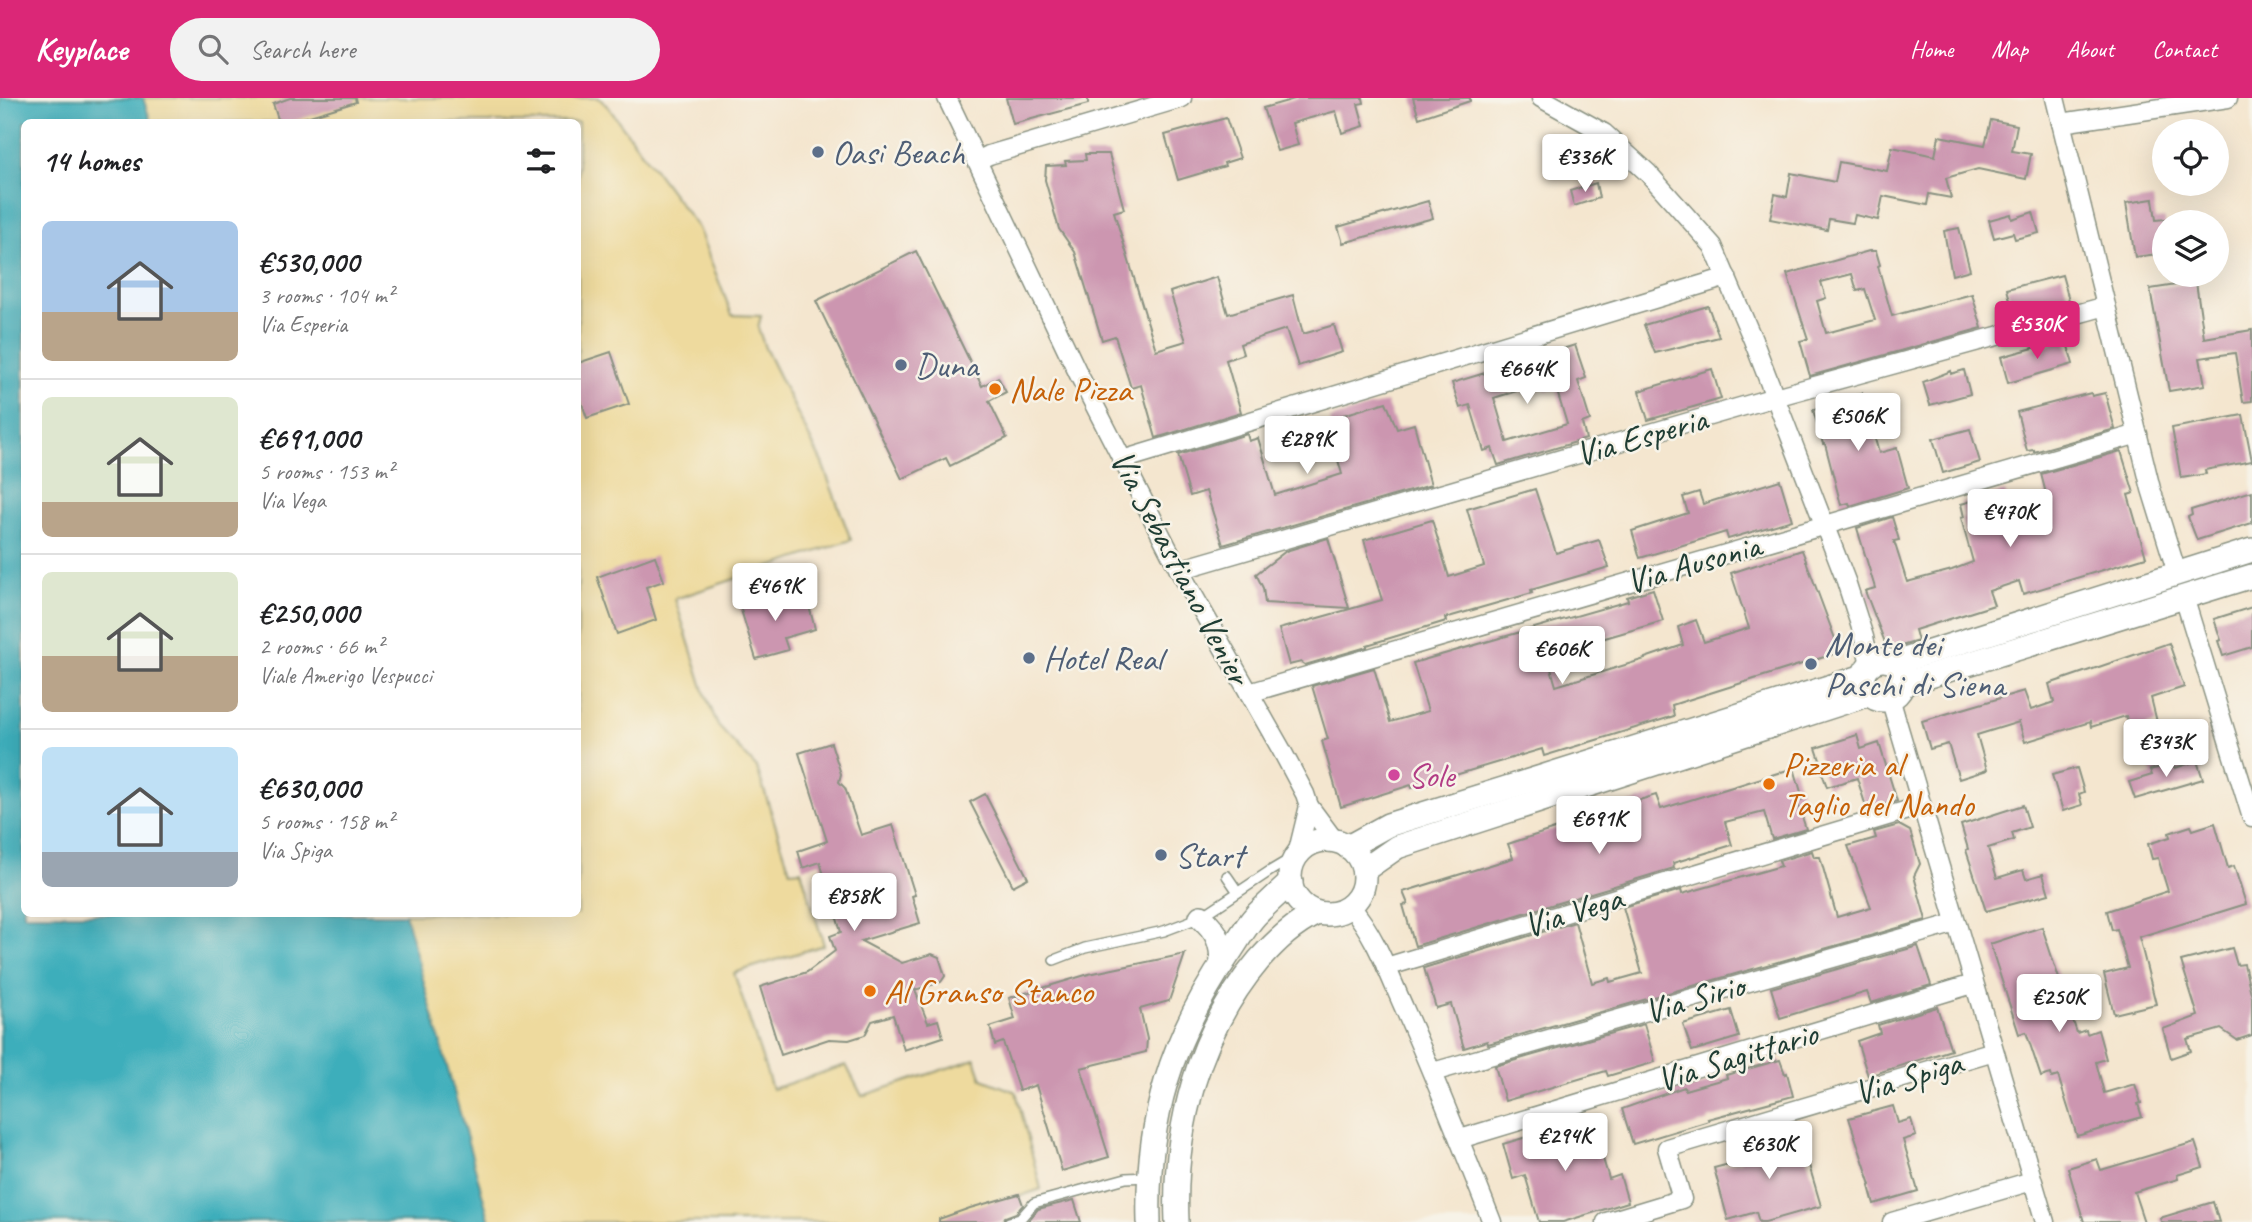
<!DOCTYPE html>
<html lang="en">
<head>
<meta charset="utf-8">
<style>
  body { margin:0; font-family:Caveat,sans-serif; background:#f2f2f2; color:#202124; height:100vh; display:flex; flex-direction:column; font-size:26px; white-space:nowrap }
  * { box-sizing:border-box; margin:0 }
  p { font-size:23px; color:#757577 }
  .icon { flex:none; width:38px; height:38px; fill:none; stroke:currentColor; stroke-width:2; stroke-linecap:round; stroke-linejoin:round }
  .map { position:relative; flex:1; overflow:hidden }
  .side { position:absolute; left:21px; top:21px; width:560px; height:798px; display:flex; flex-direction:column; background:#fff; border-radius:10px; box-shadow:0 7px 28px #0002 }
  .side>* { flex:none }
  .controls { position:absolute; left:2152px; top:21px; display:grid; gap:14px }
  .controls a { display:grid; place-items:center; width:77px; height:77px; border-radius:50%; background:#fff; box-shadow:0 7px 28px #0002; font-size:35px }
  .price { position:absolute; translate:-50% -60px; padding:0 16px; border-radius:7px; background:#fff; color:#222; font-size:23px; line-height:46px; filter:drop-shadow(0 2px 4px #0008) }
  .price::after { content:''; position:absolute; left:50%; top:42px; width:21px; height:16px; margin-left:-10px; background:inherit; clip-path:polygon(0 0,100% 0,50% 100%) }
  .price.selected { background:#db2777; color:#fff }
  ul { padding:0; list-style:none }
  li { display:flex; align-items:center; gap:21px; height:175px; padding:0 21px }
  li+li { border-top:2px solid #e0e0e0 }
  li span { display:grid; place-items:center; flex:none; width:196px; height:140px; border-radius:10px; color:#555 }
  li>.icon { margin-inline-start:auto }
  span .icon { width:84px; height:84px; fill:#fffc; stroke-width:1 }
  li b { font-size:30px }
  h2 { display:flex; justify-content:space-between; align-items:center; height:84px; padding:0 21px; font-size:30px }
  header { display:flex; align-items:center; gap:42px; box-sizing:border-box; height:98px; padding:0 35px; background:#db2777; color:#fff }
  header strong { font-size:33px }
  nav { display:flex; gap:38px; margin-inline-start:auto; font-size:24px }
  .search { width:490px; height:63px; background:#f2f2f2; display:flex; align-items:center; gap:18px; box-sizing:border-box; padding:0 24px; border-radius:38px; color:#757577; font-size:26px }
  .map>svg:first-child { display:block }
</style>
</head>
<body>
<header>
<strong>Keyplace</strong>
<div class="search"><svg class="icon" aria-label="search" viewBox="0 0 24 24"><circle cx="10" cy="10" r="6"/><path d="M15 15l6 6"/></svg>Search here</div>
<nav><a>Home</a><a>Map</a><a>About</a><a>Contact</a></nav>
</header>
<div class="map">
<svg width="2252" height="1124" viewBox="0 0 2252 1124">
  <rect width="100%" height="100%" fill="#f7f3e8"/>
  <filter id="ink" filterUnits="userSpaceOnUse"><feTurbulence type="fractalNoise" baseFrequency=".0143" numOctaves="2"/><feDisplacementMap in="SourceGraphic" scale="14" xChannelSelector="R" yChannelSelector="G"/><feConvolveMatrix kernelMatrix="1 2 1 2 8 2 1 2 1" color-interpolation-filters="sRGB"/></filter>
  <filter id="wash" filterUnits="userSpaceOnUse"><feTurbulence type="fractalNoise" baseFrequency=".00686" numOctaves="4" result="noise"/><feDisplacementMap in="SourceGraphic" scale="28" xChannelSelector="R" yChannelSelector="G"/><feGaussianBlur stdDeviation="1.57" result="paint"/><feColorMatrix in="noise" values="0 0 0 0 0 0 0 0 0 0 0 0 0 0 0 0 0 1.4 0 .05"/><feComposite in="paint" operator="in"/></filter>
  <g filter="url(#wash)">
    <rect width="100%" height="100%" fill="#f4e6cf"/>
    <!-- sand -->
    <polygon fill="#eeda9e" stroke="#868c69" stroke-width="2" points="101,0 599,0 608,9 698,130 732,217 761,218 758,230 765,250 822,365 851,442 675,501 705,596 718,628 757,670 790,773 801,772 824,847 734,875 772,991 846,967 862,998 975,961 982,981 1016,994 1041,1091 944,1124 471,1124 383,816 578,816 578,24 112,24"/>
    <!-- water -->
    <polygon fill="#3eaebb" stroke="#2e7678" stroke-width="2" points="0,0 143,0 151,24 24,24 24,816 405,816 490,1124 0,1124"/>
    <g id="blocks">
      <!-- building -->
      <g fill="#cc96b0" fill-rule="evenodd">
        <polygon points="290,0 355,0 356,4 290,24 279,24 273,6"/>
        <polygon points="1006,0 1088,0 1088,6 1013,26"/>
        <polygon points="1298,0 1363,0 1364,5 1358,6 1364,28 1342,35 1336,13 1292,25 1298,47 1277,53 1263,10"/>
        <polygon points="1413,0 1470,0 1470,3 1419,20"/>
        <polygon points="1226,20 1240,60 1224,65 1225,68 1178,82 1165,37"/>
        <polygon points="1991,22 2017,27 2012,53 2031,56 2026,81 1978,71 1946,80 1951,100 1929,96 1927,107 1883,98 1878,122 1855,117 1853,125 1829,121 1827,132 1770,121 1775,96 1787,99 1791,75 1835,84 1839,64 1887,73 1892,49 1935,58 1939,38 1985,47"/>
        <polygon points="1085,56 1109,56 1124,111 1114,114 1156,252 1186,243 1170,194 1217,179 1228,216 1293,197 1303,236 1334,227 1342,254 1298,268 1286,231 1240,246 1243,256 1226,262 1241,314 1156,340 1141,287 1131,290 1115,238 1102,242 1075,154 1059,131 1045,82 1046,68 1066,67 1065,63 1086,62"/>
        <polygon points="1596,85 1599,100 1574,108 1570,93"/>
        <polygon points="2153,101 2156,122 2165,121 2165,155 2135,159 2126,105"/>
        <polygon points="1428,103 1433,120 1343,145 1338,129"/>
        <polygon points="2033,114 2039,135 2015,141 2013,135 1994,140 1989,122 2011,116 2012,121"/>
        <polygon points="1959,130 1970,172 1952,177 1944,133"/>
        <polygon points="916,153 982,288 998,279 1006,294 989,303 1007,340 950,368 946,360 902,381 816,203"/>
        <path d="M1869 153H1876L1880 167 1878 168 1892 218 1972 196 1982 230 1810 278 1800 243 1808 241 1787 176ZM1852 176 1857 193 1865 191 1875 222 1826 235 1817 203 1826 200 1821 184Z"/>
        <polygon points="2062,177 2069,202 2014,217 2007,191"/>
        <polygon points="2196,184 2204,240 2252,232 2252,303 2243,304 2235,255 2200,260 2205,287 2169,293 2150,191"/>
        <polygon points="1708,208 1719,239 1655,255 1644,227"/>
        <polygon points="2066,241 2073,266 2008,285 2001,259"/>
        <polygon points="1575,247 1586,280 1578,283 1590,322 1582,325 1586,341 1498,367 1492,350 1484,353 1470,307 1460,310 1452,285 1508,268 1516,293 1494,300 1507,344 1567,326 1556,290 1546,293 1544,286 1532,289 1544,260 1557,256 1556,253"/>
        <polygon points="611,254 629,306 587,320 578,294 578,265"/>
        <polygon points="1712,271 1721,301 1648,322 1639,293"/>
        <polygon points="1964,272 1970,296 1930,307 1923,284 1951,273 1951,276"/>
        <polygon points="1862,295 1879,355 1897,350 1908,390 1850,408 1849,405 1841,407 1825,346 1823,346 1813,312 1844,303 1843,301"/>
        <polygon points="2091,295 2092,298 2105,295 2115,331 2034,354 2034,352 2027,353 2017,314"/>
        <polygon points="1386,304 1397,331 1414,326 1431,387 1223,447 1206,393 1190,398 1178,357 1247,336 1249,343 1258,340 1275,397 1342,376 1330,334 1333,333 1330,321"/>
        <polygon points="2243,317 2252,363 2205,372 2206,376 2181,380 2172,330"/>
        <polygon points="1970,331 1980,364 1943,375 1933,341"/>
        <polygon points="2121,353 2134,395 2128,397 2146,459 2023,496 2019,483 1989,493 1994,507 1915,532 1918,543 1888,552 1865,493 1875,490 1857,430 1892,419 1899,442 1894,443 1907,484 1952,472 1973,464 1961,420 1964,419 1961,406 2005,394 2008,404 2012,403 2017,420 2050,411 2041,376"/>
        <polygon points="1780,382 1792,422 1728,441 1726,434 1640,460 1632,433 1688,415 1683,399 1699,394 1703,406"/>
        <polygon points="1535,391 1556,455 1599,442 1609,469 1531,492 1532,495 1445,520 1446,523 1367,547 1367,549 1305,567 1301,564 1289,567 1279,531 1382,502 1364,442 1432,422 1449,479 1484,468 1467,411"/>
        <polygon points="2252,393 2252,425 2197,442 2188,419 2192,417 2191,412"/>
        <polygon points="1328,440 1349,510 1265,505 1263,490 1256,476 1286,453"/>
        <polygon points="1802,452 1840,554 1672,607 1674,618 1616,636 1544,658 1542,651 1412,690 1411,687 1341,709 1322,643 1328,641 1312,588 1374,570 1390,624 1428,613 1413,565 1628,503 1627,499 1653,491 1663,523 1547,557 1556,588 1645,561 1645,560 1683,547 1678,529 1696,522 1704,544 1749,530 1731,475"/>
        <polygon points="655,458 664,483 646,489 656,522 617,536 597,479"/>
        <polygon points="770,494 774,507 806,497 815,531 784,540 788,552 756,561 739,505"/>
        <polygon points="2252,509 2252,549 2223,558 2218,543 2221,542 2214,521"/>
        <polygon points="2169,545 2184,589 2151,600 2157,624 2132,633 2126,618 2091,629 2090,624 2025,644 2019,624 1977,637 1987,672 1959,681 1948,646 1930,651 1922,623 2024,593 2031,612 2054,604 2049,586"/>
        <polygon points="1857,637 1861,651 1879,645 1897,703 1867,712 1857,680 1827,689 1818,663 1820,662 1816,650"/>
        <polygon points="831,645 841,676 839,684 845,690 861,737 893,727 915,797 912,798 920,825 861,843 902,865 932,856 939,859 945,878 941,884 915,892 928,925 938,922 943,939 904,952 893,917 872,923 865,937 849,942 829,941 781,957 760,889 807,874 835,853 830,838 841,834 820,764 803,770 798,753 827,743 799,655"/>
        <polygon points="2197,663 2203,681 2135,701 2129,684 2152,677 2150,672 2172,666 2175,670"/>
        <polygon points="1794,670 1803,701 1797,703 1806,731 1772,741 1764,714 1725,724 1732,747 1673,765 1674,770 1415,848 1403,807 1408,806 1403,794 1513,760 1508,746 1570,726 1575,743 1611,731 1606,712 1656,697 1661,711"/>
        <polygon points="2077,670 2084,694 2079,696 2082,707 2063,713 2052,677"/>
        <polygon points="985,696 1028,780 1013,788 970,704"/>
        <polygon points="2023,707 2030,729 2012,735 2014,742 1988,750 1997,780 2023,772 2026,781 2043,776 2049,796 1986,813 1966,752 1968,751 1961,727"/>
        <polygon points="2215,725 2228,770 2234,768 2246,806 2139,839 2156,906 2114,916 2104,876 2128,870 2117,831 2112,832 2107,813 2168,793 2158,760 2152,761 2148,746 2170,739 2169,735 2191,728 2193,732"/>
        <polygon points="1899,727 1910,733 1920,766 1914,778 1926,822 1488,946 1487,943 1464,950 1451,906 1436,910 1424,870 1575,824 1592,885 1609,880 1610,884 1642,875 1623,809 1681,792 1682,796 1781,768 1779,763 1812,753 1814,759 1820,759 1837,819 1871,809 1848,748 1876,740 1874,734"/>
        <polygon points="2042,829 2077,935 2086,932 2087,936 2098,932 2106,961 2096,964 2104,995 2135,986 2141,1005 2138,1006 2142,1019 2077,1038 2058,978 2052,980 2051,976 2041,979 2026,934 2019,936 1990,846"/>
        <polygon points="1918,848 1931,887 1871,905 1867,894 1780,920 1771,890"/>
        <polygon points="2232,850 2237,867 2244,866 2252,899 2252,937 2237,942 2221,931 2187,941 2191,953 2171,960 2163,931 2198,918 2181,863"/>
        <polygon points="1185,856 1169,903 1140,911 1147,941 1146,954 1081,970 1109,1059 1062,1073 1036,987 1019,993 1003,944 995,947 990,929 1015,921 1009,900 1089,876"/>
        <polygon points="1937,909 1951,952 1868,978 1857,943 1880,935 1878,927"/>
        <polygon points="1731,912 1739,939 1692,953 1683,926"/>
        <polygon points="1644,926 1655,964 1608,978 1606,973 1505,1003 1495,968"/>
        <polygon points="1780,962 1785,976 1787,975 1793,998 1708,1021 1709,1023 1633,1046 1622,1011 1684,989 1685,992 1727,980 1726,977"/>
        <polygon points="1893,1008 1898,1025 1911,1021 1916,1038 1903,1042 1918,1093 1874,1106 1869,1088 1871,1087 1849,1020"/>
        <polygon points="1591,1020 1609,1081 1620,1077 1628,1104 1563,1124 1539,1124 1525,1077 1513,1081 1503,1046"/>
        <polygon points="1799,1033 1821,1108 1765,1124 1759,1124 1756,1114 1728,1122 1714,1070 1741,1063 1738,1052"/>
        <polygon points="2195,1044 2203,1069 2177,1077 2178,1081 2134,1094 2144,1124 2084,1124 2068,1070 2097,1061 2101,1072"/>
        <polygon points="1019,1096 1023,1107 1016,1115 1005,1119 1002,1124 939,1124 939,1121 970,1110"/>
        <polygon points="1074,1102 1081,1124 1027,1124 1038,1111"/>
        <polygon points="2213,1104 2219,1124 2161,1124 2160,1120"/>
      </g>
    </g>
  </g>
  <g filter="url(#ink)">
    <use href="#blocks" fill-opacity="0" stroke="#8a9282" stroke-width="2"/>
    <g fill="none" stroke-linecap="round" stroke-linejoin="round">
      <defs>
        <g id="service">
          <polyline points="1227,778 1238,794"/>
          <polyline points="1054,862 1085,850 1164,833 1201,819 1270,773 1297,757"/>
          <polyline points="1009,1124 1020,1121 1034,1105 1126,1080 1148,1079"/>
        </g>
        <g id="minor">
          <polyline points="947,0 1079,277 1179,472 1281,651 1305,696 1309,708 1335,743"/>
          <polyline points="1541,0 1604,35 1648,75 1713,148 1753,242 1846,483 1864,539 1870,567"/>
          <polyline points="2055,0 2151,391 2177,475"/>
          <polyline points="2061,25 2228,0"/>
          <polyline points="977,63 989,57 1182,0"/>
          <polyline points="1122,362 1727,179"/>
          <polyline points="1179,472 1775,299 2106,208"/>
          <polyline points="2184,499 2252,720"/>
          <polyline points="1249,595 2138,336"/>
          <polyline points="1890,600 2045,1124"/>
          <polyline points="1297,757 1309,708"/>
          <path d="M1351 809C1376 838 1389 877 1405 912 1436 982 1464 1053 1492 1124"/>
          <polyline points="1386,869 1921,708"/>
          <polyline points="1433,974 1956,825"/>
          <polyline points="1460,1041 1973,886"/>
          <polyline points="1606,1124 1682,1101 1667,1050 1994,953"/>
          <polyline points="1892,1124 2032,1083"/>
        </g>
        <g id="tertiary">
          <circle cx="1883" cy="582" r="20"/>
          <polyline points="1895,565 2252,452"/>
          <polyline points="1903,586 2252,478"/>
          <circle cx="1327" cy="779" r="37"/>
          <polyline points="1348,749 1388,727 1864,578"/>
          <polyline points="1364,772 1397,749 1870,596"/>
          <path d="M1201 819C1217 833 1222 845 1222 866"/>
          <path d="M1149 1124C1146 1022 1171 941 1228 857 1237 844 1245 829 1256 817 1267 806 1279 795 1291 784"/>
          <path d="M1177 1124C1173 1030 1198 934 1259 862 1277 842 1293 827 1317 815"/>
        </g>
      </defs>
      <!-- service casing -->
      <use href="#service" stroke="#8a9282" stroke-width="12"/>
      <!-- minor casing -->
      <use href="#minor" stroke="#8a9282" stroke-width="21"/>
      <!-- tertiary casing -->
      <use href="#tertiary" stroke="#8a9282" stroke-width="26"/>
      <!-- service -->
      <use href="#service" stroke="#fff" stroke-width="9"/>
      <!-- minor -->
      <use href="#minor" stroke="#fff" stroke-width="18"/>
      <!-- tertiary -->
      <use href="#tertiary" stroke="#fff" stroke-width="23"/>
    </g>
  </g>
  <!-- markers -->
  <g fill="#5c6f8a" stroke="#f7f3e8" stroke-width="2.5">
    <circle cx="818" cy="54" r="7"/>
    <circle cx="901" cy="267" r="7"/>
    <circle cx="1029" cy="560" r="7"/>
    <circle cx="1811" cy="566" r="7"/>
    <circle cx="1161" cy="757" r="7"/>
  </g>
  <g fill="#e8710a" stroke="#f7f3e8" stroke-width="2.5">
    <circle cx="995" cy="291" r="7"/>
    <circle cx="1769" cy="686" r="7"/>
    <circle cx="870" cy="893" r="7"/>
  </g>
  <circle fill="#d1479c" stroke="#f7f3e8" stroke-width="2.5" cx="1394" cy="677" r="7"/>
  <g text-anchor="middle" stroke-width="5" stroke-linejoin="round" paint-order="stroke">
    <!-- service labels -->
    <g font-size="35" fill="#4e5e75" stroke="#f7f3e8" text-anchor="start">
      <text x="832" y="66">Oasi Beach</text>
      <text x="915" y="279">Duna</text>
      <text x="1825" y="558">Monte dei<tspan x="1825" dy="40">Paschi di Siena</tspan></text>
      <text x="1043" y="572">Hotel Real</text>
      <text x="1175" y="769">Start</text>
    </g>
    <!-- food labels -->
    <g font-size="35" fill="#c56008" stroke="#f7f3e8" text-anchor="start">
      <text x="1009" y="303">Nale Pizza</text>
      <text x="1783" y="678">Pizzeria al<tspan x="1783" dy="40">Taglio del Nando</tspan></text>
      <text x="884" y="905">Al Granso Stanco</text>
    </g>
    <!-- street labels -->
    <g font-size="35" fill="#1f3d34" stroke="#f7f3e8">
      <text transform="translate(1641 338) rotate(-16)" y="12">Via Esperia</text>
      <text transform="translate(1693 465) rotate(-16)" y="12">Via Ausonia</text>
      <text transform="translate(1181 469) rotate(62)" y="12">Via Sebastiano Venier</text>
      <text transform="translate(1573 813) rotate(-17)" y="12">Via Vega</text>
      <text transform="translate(1694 900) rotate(-16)" y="12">Via Sirio</text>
      <text transform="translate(1737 958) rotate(-17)" y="12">Via Sagittario</text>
      <text transform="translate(1908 979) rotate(-17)" y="12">Via Spiga</text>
    </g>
    <!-- hotel labels -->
    <g font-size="35" fill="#b23c85" stroke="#f7f3e8" text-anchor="start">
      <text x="1408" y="689">Sole</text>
    </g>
  </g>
</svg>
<div class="controls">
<a><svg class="icon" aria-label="locate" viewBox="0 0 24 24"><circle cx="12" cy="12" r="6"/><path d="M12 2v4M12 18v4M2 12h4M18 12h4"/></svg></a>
<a><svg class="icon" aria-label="layers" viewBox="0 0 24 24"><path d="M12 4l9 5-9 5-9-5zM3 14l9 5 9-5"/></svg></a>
</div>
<b class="price" style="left:1585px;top:96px">€336K</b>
<b class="price selected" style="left:2037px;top:263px">€530K</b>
<b class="price" style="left:1527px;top:308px">€664K</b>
<b class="price" style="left:1858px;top:355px">€506K</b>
<b class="price" style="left:1307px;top:378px">€289K</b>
<b class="price" style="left:2010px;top:451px">€470K</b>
<b class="price" style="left:775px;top:525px">€469K</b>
<b class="price" style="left:1562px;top:588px">€606K</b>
<b class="price" style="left:2166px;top:681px">€343K</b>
<b class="price" style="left:1599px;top:758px">€691K</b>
<b class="price" style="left:854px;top:835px">€858K</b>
<b class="price" style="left:2059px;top:936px">€250K</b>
<b class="price" style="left:1565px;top:1075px">€294K</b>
<b class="price" style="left:1769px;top:1083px">€630K</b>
<section class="side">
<h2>14 homes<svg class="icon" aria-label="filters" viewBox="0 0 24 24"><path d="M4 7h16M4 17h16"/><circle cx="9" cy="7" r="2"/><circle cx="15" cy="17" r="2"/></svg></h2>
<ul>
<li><span style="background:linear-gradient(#a9c7e8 65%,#b9a48a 0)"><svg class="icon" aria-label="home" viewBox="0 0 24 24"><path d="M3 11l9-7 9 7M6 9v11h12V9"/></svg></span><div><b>€530,000</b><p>3 rooms · 104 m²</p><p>Via Esperia</p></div></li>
<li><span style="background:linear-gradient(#dfe7d0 75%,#b9a48a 0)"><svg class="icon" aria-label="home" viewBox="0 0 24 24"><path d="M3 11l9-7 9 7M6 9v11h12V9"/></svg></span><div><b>€691,000</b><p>5 rooms · 153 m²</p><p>Via Vega</p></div></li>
<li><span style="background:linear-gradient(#dfe7d0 60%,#b9a48a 0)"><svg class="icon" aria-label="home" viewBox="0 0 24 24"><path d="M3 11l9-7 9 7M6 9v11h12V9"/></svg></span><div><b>€250,000</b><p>2 rooms · 66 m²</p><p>Viale Amerigo Vespucci</p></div></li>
<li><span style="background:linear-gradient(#bfe0f5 75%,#9aa5b1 0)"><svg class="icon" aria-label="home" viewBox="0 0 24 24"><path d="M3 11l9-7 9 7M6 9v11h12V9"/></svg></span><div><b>€630,000</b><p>5 rooms · 158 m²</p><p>Via Spiga</p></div></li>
</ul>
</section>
</div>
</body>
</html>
